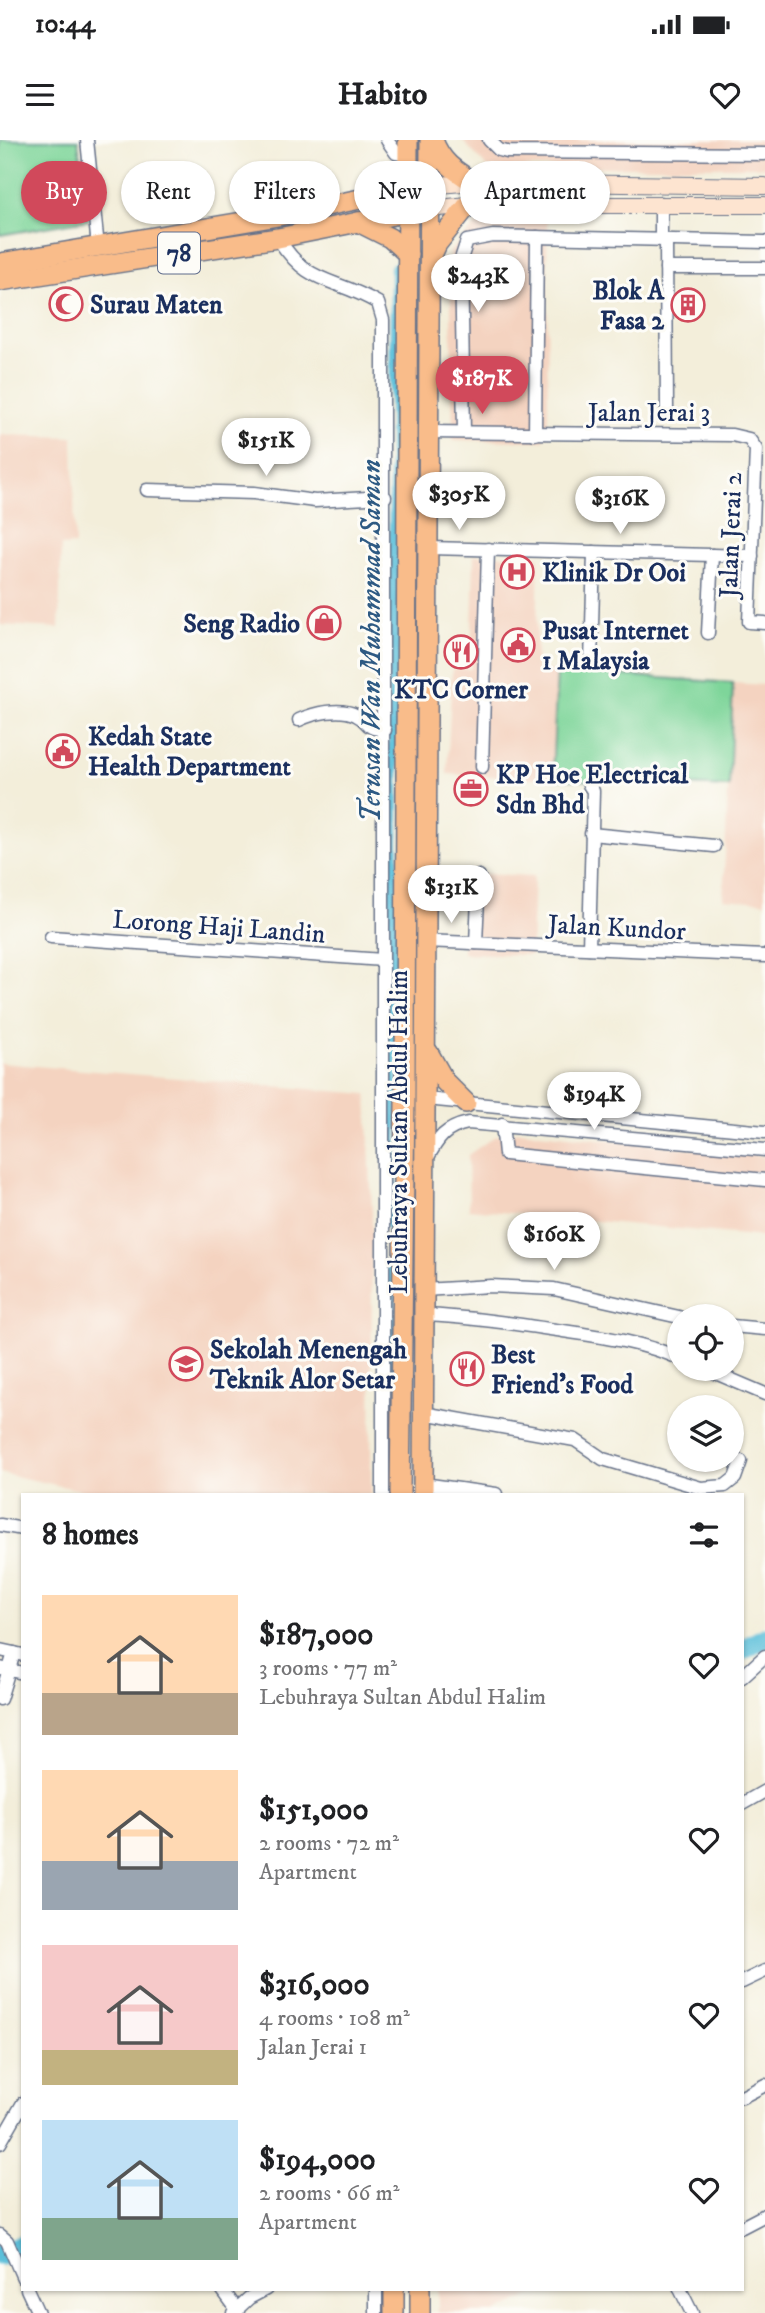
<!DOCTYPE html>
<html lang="en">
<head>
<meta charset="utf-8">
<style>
  body { margin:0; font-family:"IM FELL DW Pica",serif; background:#f6f6f6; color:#202124; height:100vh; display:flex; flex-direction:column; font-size:26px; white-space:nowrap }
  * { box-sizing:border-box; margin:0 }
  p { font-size:23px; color:#757577 }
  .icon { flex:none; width:38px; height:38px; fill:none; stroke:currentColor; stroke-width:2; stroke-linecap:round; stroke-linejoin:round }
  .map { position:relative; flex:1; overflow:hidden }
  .side { position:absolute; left:21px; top:1353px; width:723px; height:798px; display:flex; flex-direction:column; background:#fff; border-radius:0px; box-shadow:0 2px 5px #0004 }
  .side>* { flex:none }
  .guide { position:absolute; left:21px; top:21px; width:724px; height:63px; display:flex; gap:14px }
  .controls { position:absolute; left:667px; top:1164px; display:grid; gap:14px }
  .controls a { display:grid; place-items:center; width:77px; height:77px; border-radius:50%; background:#fff; box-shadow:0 2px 5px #0004; font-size:35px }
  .price { position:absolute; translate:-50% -60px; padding:0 16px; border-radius:24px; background:#fff; color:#222; font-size:23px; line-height:46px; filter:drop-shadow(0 2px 4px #0008) }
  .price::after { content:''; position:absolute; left:50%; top:42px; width:21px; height:16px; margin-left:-10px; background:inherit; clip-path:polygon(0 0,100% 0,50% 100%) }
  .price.active { background:#d1495b; color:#fff }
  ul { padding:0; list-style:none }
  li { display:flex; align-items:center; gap:21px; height:175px; padding:0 21px }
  li span { display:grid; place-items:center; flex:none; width:196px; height:140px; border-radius:0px; color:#555 }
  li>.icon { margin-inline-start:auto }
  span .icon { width:84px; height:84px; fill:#fffc; stroke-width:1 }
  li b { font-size:30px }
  h2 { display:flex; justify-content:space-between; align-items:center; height:84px; padding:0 21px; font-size:30px }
  .tag { padding:0 24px; border-radius:32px; background:#fff; box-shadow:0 2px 5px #0004; font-size:24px; line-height:63px }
  .tag.active { background:#d1495b; color:#fff }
  .status { display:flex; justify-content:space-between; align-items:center; height:49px; padding:0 35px; background:#fff; direction:ltr }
  .status svg { height:19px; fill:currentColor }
  header { display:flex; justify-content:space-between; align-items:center; height:91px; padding:0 21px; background:#fff; font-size:32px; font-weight:700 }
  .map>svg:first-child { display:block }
</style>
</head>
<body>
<div class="status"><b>10:44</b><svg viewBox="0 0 49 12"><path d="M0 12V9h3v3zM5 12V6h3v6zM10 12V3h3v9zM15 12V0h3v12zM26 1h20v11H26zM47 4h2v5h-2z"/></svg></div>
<header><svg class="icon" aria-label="menu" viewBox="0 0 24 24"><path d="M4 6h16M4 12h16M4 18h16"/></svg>Habito<svg class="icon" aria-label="heart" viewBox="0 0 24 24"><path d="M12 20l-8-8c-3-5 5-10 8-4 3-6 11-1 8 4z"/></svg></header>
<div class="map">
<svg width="765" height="2173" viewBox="0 0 765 2173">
  <rect width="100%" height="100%" fill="#fdfcf7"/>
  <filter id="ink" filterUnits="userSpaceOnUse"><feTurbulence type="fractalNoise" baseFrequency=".0143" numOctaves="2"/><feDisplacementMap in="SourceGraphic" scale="14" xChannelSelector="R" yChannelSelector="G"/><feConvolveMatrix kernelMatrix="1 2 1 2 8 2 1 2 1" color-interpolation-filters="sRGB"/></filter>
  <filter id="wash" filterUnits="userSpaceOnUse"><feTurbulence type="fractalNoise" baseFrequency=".00686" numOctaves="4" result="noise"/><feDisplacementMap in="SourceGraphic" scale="28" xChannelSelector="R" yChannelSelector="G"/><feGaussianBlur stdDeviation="1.57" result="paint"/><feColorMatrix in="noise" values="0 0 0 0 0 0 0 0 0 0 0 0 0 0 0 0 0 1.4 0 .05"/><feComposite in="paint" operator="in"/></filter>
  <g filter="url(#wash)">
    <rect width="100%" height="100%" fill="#f3eeda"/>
    <!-- built -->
    <g fill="#f4d3c0">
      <polygon points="462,0 765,0 765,27 487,27"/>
      <polygon points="547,78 548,288 543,301 453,300 450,111 481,80"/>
      <polygon points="0,295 73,297 75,405 61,406 59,488 0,485"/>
      <polygon points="474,415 539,416 536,530 557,531 552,639 447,634 452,529 471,529"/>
      <polygon points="733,543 765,545 765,762 723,759"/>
      <polygon points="467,733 534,736 531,815 463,813"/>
      <polygon points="0,923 367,954 372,1072 371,1354 99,1354 0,1333"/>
      <polygon points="519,991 765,1016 765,1097 469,1069 468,1015 495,996"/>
      <polygon points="438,2149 539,2149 539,2151 495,2173 438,2173"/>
    </g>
    <!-- green -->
    <g fill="#7ed59a" stroke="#4c827c" stroke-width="2">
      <polygon points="0,0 78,0 88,80 0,95"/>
      <polygon points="557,531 733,543 729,647 552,639"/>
    </g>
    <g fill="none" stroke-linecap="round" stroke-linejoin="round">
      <!-- canal -->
      <g stroke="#5bbfda" stroke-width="12">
        <polyline points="391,1085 396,128"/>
        <polyline points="389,1275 391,1129"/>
      </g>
      <!-- river -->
      <g stroke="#5bbfda" stroke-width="21">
        <polyline points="742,1510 765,1498"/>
        <polyline points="0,2115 23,2105"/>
      </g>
    </g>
  </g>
  <g filter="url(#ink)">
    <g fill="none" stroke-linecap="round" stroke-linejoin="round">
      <defs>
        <g id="minor">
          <polyline points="87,0 98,107"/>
          <polyline points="387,0 396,13 408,15"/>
          <polyline points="489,0 499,10 507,12 765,14"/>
          <polyline points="661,63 661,100"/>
          <path d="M278 98C308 147 333 136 378 163L383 180V1354"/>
          <polyline points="666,100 667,269"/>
          <polyline points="666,128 765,128"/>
          <polyline points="428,292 732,295 749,299 756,309 749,482 765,483"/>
          <polyline points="464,292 461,119 467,101 493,96 765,102"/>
          <polyline points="535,294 537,97"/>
          <polyline points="147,350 254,353 315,361 385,357"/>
          <polyline points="429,408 752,416"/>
          <polyline points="708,493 712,415"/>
          <polyline points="591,523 594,412"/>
          <path d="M299 580C314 573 340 567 356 575 371 582 362 588 385 590"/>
          <polyline points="482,627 488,409"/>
          <polyline points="591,694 714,706"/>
          <polyline points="51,797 383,820"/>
          <polyline points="425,801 765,816"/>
          <polyline points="476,803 479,736"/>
          <polyline points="589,808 593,651 589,645"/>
          <polyline points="426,959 765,992"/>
          <polyline points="502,984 505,1014 765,1040"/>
          <path d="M427 1019C438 998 445 988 468 983L765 1010"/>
          <polyline points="423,1150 491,1146 554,1149 679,1177"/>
          <path d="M423 1175C470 1177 516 1184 563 1191 603 1197 642 1202 679 1218"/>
          <polyline points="732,1186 765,1189"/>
          <polyline points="704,1228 765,1254"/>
          <polyline points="423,1273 575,1300 603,1319 701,1348 725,1346 735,1338 741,1321"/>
          <polyline points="423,1344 496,1354"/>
          <polyline points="0,1385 23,1389"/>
          <polyline points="0,1510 23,1515"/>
          <polyline points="0,1528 23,1533"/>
          <polyline points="742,1537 765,1516"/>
          <polyline points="0,1559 14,1513"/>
          <polyline points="742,1664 765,1651"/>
          <polyline points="742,1842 765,1831"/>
          <polyline points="742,1957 765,1945"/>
          <polyline points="0,2003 23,1963"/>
          <polyline points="742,2087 765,2075"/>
          <polyline points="0,2095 7,2101 23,2138"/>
          <polyline points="27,2149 38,2173"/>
          <polyline points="222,2149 238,2171"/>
          <polyline points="680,2149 692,2173"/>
          <polyline points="233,2173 249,2158 266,2149"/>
          <polyline points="376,2173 376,2149"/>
        </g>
        <g id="secondary">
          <polyline points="429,46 473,42 765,46"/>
          <polyline points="430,69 468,65 765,65"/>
        </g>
        <g id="primary">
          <path d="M433 0C441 22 454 30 473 42"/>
          <polyline points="358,82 390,98 408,114"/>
          <polyline points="432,115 437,104 468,65"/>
          <polyline points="0,123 278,76 418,47"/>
          <polyline points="0,141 278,98 419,70"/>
          <polyline points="428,912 445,942 466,963"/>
          <polyline points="400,1354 405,959 408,0"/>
          <polyline points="423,1354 430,0"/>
          <polyline points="420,2149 420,2173"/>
          <polyline points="394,2173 394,2149"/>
        </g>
      </defs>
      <!-- minor casing -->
      <use href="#minor" stroke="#677289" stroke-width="15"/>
      <!-- secondary casing -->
      <use href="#secondary" stroke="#677289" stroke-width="18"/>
      <!-- primary casing -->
      <use href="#primary" stroke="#677289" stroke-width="22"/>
      <!-- minor -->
      <use href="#minor" stroke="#fff" stroke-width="12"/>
      <!-- secondary -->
      <use href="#secondary" stroke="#fde4d0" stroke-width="16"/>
      <!-- primary -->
      <use href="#primary" stroke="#f9bc8a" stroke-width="19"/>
    </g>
  </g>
  <!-- icons -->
  <defs>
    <symbol id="mosque-ring" viewBox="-11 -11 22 22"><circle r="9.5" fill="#fdfcf7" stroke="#d1495b" stroke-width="1.5"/><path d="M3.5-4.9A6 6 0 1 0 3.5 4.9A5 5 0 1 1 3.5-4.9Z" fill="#d1495b"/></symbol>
    <symbol id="building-ring" viewBox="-11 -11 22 22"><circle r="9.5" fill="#fdfcf7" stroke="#d1495b" stroke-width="1.5"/><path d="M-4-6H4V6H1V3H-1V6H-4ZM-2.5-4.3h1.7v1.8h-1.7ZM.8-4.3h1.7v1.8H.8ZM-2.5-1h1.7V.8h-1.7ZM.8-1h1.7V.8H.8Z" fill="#d1495b"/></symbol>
    <symbol id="hospital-ring" viewBox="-11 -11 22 22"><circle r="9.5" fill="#fdfcf7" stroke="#d1495b" stroke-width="1.5"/><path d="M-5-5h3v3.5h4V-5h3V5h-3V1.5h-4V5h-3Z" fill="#d1495b"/></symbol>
    <symbol id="shop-ring" viewBox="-11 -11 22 22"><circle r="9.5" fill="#fdfcf7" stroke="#d1495b" stroke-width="1.5"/><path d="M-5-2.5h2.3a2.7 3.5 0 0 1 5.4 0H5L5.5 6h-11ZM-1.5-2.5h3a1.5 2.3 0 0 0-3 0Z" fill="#d1495b"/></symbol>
    <symbol id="civic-ring" viewBox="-11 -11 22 22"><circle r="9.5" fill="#fdfcf7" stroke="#d1495b" stroke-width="1.5"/><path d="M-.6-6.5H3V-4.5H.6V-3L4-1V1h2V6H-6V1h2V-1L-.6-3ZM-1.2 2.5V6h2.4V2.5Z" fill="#d1495b"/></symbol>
    <symbol id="restaurant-ring" viewBox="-11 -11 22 22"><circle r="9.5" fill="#fdfcf7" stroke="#d1495b" stroke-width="1.5"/><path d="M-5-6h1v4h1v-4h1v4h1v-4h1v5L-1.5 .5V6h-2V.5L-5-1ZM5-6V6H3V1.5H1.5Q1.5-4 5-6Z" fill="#d1495b"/></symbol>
    <symbol id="office-ring" viewBox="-11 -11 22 22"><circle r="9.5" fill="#fdfcf7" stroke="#d1495b" stroke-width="1.5"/><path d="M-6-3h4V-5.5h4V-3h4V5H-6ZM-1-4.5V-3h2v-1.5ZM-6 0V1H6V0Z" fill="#d1495b"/></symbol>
    <symbol id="school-ring" viewBox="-11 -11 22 22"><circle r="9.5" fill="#fdfcf7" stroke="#d1495b" stroke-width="1.5"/><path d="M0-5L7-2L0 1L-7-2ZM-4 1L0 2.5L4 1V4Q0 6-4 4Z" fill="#d1495b"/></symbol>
  </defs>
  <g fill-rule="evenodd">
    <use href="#mosque-ring" x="47" y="145" width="38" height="38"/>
    <use href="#building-ring" x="669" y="146" width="38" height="38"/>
    <use href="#hospital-ring" x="498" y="413" width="38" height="38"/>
    <use href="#shop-ring" x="305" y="464" width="38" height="38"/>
    <use href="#civic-ring" x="499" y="486" width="38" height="38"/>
    <use href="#restaurant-ring" x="442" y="493" width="38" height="38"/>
    <use href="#civic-ring" x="44" y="592" width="38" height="38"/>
    <use href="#office-ring" x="452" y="630" width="38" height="38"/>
    <use href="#school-ring" x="167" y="1205" width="38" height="38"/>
    <use href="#restaurant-ring" x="448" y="1210" width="38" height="38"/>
  </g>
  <g text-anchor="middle" stroke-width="6" stroke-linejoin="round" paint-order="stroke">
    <!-- shield labels -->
    <rect fill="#fdfcf7" stroke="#5f6c8c" stroke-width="2" x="158" y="92.5" width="42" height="41" rx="5"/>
    <g font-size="24" font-weight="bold" fill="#1b2f5e">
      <text x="179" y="121">78</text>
    </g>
    <!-- poi labels -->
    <g font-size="26" font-weight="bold" fill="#1b2f5e" stroke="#fdfcf7" text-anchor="start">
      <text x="664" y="159" text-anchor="end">Blok A<tspan x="664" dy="30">Fasa 2</tspan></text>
      <text x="90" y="173">Surau Maten</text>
      <text x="542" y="441">Klinik Dr Ooi</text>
      <text x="300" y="492" text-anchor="end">Seng Radio</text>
      <text x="542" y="499">Pusat Internet<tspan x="542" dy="30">1 Malaysia</tspan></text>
      <text x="461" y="558" text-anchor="middle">KTC Corner</text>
      <text x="88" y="605">Kedah State<tspan x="88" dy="30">Health Department</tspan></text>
      <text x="496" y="643">KP Hoe Electrical<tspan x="496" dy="30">Sdn Bhd</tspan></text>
      <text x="210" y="1218">Sekolah Menengah<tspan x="210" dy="30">Teknik Alor Setar</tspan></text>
      <text x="491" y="1223">Best<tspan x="491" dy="30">Friend's Food</tspan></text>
    </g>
    <!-- street labels -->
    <g font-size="26" fill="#1b2f5e" stroke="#fdfcf7">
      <text x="649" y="281">Jalan Jerai 3</text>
      <text transform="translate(730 395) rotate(-88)" y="9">Jalan Jerai 2</text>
      <text transform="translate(219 786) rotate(4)" y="9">Lorong Haji Landin</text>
      <text transform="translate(617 787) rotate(3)" y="9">Jalan Kundor</text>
      <text transform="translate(398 992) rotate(-90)" y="9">Lebuhraya Sultan Abdul Halim</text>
    </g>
    <!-- water labels -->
    <g font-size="28" font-style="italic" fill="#2e5a83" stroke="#fdfcf7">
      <text transform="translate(370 501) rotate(-90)" y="10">Terusan Wan Muhammad Saman</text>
    </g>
  </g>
</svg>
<div class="controls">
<a><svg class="icon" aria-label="locate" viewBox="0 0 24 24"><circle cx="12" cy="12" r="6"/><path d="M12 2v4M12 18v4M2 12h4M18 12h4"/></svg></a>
<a><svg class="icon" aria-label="layers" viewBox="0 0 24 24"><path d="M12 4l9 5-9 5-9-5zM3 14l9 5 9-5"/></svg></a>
</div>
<b class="price" style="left:478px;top:174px">$243K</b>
<b class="price active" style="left:482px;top:276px">$187K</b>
<b class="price" style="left:266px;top:338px">$151K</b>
<b class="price" style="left:459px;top:392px">$305K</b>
<b class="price" style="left:620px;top:396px">$316K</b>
<b class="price" style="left:451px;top:785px">$131K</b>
<b class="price" style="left:594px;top:992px">$194K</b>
<b class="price" style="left:554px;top:1132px">$160K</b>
<div class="guide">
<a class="tag active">Buy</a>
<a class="tag">Rent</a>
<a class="tag">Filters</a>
<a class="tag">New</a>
<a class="tag">Apartment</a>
</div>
<section class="side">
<h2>8 homes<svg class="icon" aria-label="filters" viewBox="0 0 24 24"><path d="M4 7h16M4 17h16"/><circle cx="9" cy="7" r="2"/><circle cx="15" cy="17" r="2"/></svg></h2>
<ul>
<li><span style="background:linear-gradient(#ffd9b3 70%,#b9a48a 0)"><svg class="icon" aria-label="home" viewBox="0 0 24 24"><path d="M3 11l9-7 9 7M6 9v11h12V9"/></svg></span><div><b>$187,000</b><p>3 rooms · 77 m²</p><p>Lebuhraya Sultan Abdul Halim</p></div><svg class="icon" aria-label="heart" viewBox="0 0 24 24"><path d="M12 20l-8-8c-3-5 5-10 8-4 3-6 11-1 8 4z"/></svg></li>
<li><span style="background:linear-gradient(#ffd9b3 65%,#9aa5b1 0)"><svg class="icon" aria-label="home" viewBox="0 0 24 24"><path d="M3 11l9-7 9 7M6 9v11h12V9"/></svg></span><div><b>$151,000</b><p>2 rooms · 72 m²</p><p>Apartment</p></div><svg class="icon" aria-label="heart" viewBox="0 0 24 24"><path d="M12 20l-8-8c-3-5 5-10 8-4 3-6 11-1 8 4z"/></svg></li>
<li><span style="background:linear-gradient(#f6c9c9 75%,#c2b280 0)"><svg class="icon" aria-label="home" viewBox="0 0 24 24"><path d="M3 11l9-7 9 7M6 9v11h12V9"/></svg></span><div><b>$316,000</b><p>4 rooms · 108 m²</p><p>Jalan Jerai 1</p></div><svg class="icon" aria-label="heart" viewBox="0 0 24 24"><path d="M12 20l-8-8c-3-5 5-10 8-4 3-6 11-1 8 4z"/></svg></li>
<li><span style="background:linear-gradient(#bfe0f5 70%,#7fa58c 0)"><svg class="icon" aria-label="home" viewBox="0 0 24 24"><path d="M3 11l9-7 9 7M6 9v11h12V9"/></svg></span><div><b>$194,000</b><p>2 rooms · 66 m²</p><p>Apartment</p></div><svg class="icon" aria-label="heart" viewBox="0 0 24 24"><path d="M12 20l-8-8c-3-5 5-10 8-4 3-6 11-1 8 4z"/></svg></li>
</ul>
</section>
</div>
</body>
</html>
